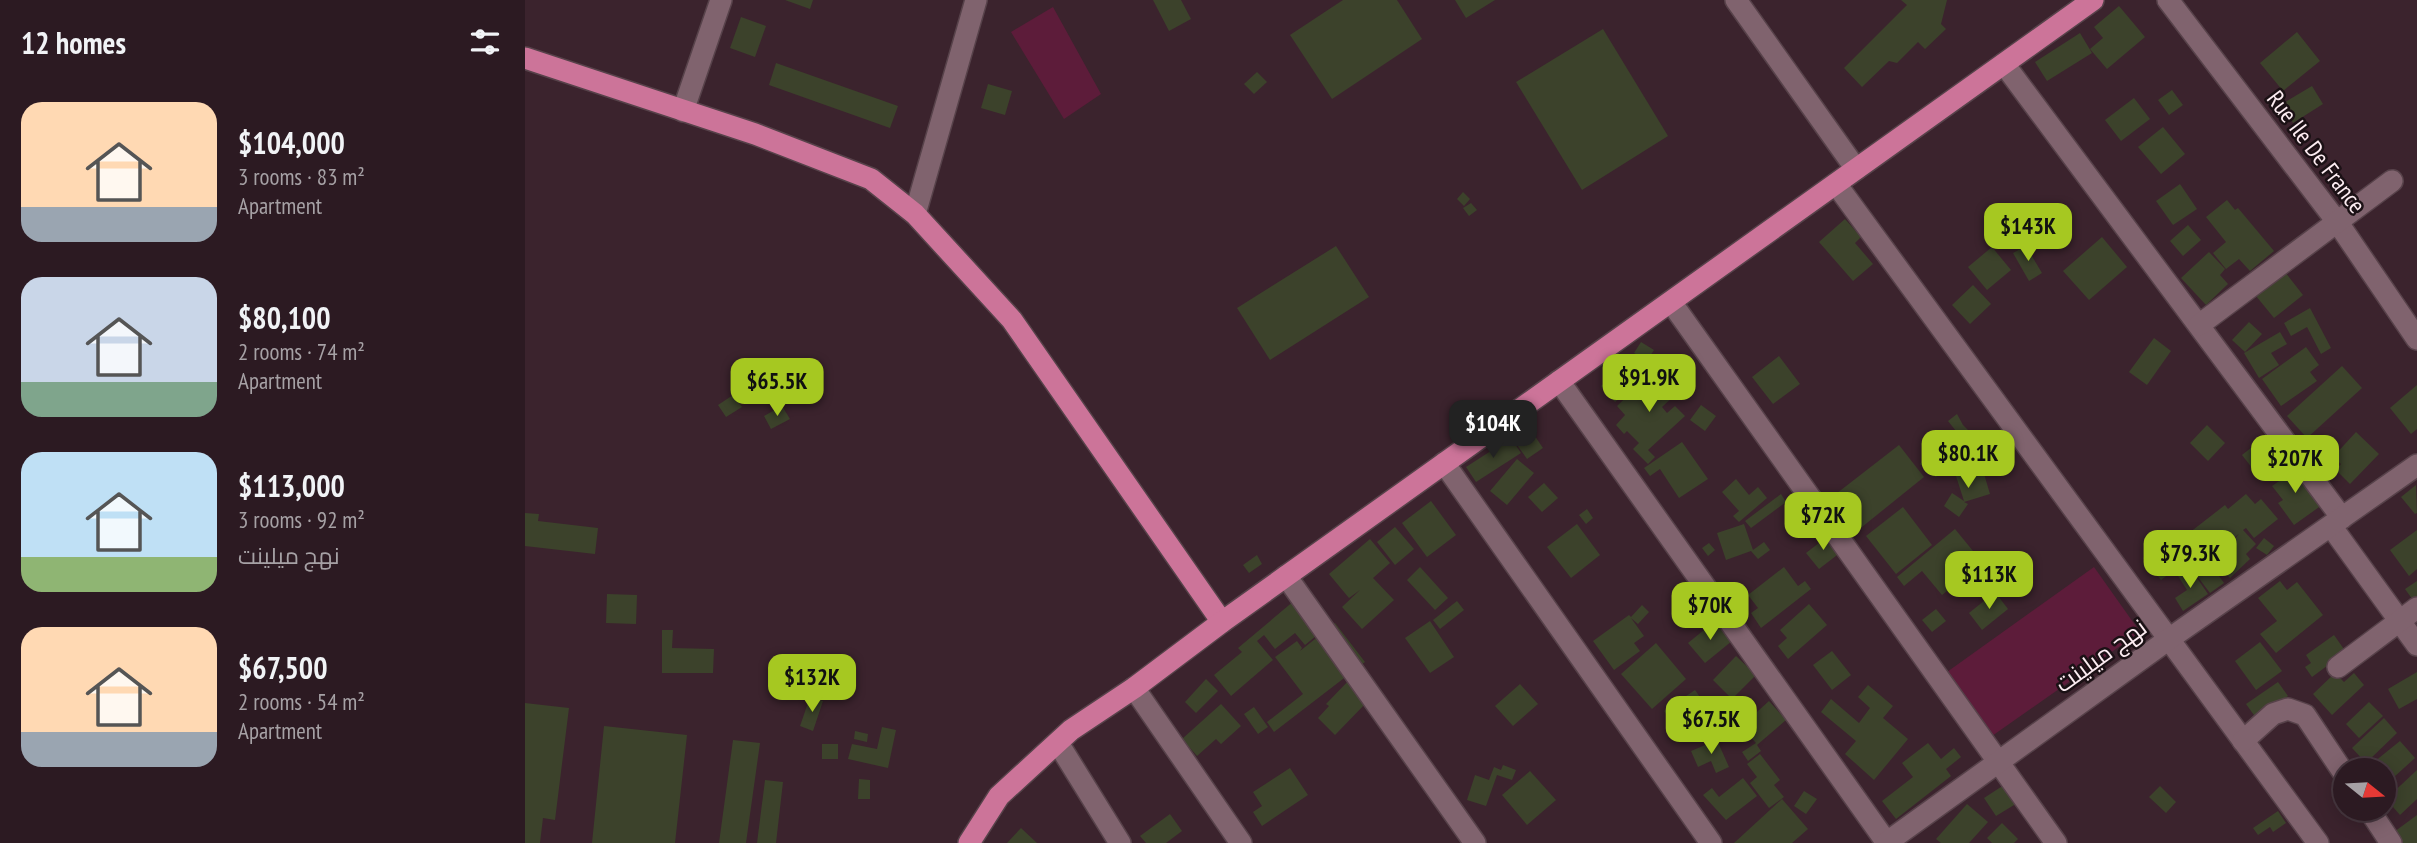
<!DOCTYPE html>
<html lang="en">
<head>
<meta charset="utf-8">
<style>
  body { margin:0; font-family:"PT Sans Narrow",Cairo,sans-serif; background:#34232a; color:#f1f3f6; height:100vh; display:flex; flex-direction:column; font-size:26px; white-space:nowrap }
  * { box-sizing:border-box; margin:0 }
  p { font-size:23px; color:#a6a1a5 }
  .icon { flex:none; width:38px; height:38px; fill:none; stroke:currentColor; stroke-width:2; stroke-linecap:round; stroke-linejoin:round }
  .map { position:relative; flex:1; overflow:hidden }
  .panel { display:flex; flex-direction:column; background:#2c1a22; width:525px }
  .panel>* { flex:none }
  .needle { width:46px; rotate:108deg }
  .tools { position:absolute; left:1808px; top:758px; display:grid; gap:14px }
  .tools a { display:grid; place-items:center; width:63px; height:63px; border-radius:50%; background:#2c1a22; box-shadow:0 4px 18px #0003,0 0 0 2px #483840; font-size:35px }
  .price { position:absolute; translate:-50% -60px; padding:0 16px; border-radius:14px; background:#a6c821; color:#111; font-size:23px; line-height:46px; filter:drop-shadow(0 2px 4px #0008) }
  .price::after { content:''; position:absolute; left:50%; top:42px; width:21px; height:16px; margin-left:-10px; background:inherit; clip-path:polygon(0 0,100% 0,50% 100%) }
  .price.on { background:#222; color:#fff }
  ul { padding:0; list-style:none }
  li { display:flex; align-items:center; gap:21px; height:175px; padding:0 21px }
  li span { display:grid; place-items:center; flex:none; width:196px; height:140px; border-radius:21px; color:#555 }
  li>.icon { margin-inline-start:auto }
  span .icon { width:84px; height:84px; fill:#fffc; stroke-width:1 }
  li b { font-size:30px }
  h2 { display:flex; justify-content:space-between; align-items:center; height:84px; padding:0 21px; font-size:30px }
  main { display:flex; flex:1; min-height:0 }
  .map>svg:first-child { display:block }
</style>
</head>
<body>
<main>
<section class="panel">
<h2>12 homes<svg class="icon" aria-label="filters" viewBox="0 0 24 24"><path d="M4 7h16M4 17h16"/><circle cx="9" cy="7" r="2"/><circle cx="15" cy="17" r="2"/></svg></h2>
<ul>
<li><span style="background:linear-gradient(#ffd9b3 75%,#9aa5b1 0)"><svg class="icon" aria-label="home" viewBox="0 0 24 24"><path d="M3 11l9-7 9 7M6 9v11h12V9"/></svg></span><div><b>$104,000</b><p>3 rooms · 83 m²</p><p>Apartment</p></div></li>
<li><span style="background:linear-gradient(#c9d6e8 75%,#7fa58c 0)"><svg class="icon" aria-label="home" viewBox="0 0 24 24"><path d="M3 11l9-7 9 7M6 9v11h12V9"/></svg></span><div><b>$80,100</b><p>2 rooms · 74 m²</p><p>Apartment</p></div></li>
<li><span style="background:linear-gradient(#bfe0f5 75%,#8fb573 0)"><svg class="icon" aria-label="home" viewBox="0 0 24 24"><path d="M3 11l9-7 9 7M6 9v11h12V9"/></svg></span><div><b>$113,000</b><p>3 rooms · 92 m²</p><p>نهج ميلينت</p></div></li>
<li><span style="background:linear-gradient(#ffd9b3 75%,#9aa5b1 0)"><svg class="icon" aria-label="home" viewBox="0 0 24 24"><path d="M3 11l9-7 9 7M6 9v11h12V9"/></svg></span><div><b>$67,500</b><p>2 rooms · 54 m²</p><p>Apartment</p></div></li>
</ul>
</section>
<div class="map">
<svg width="1892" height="843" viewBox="0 0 1892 843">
  <rect width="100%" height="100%" fill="#3b232d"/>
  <!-- green -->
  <g fill="#5d1c3a">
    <polygon points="528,7 576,94 539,119 486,32"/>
    <polygon points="1569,567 1615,632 1467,736 1422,672"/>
  </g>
  <!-- building -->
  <g fill="#3c422b">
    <polygon points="260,0 288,0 285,9"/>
    <polygon points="628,0 656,0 666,19 644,31"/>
    <polygon points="818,0 872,0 897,39 807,99 765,35"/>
    <polygon points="930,0 970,0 941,18"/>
    <polygon points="1376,0 1422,0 1416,24 1421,29 1400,49 1393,42 1372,63 1364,61 1337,87 1319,68 1382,5"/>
    <polygon points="1594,6 1620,37 1582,69 1565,49 1578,38 1569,27"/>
    <polygon points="216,17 241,26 230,57 205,48"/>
    <polygon points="1078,29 1143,136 1057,190 991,82"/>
    <polygon points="1772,32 1795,61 1758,91 1735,63"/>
    <polygon points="1555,33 1567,53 1522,81 1510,62"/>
    <polygon points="251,63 373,106 365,128 244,85"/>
    <polygon points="732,72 742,82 729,94 719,84"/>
    <polygon points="463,84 487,91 480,115 456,108"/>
    <polygon points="1787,86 1798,104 1768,123 1757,104"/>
    <polygon points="1647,90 1658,105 1644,115 1633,100"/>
    <polygon points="1609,98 1625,119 1596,141 1580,120"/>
    <polygon points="1638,127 1660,154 1636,174 1613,147"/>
    <polygon points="1655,184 1672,209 1648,225 1631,201"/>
    <polygon points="938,192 945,199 939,206 932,199"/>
    <polygon points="1702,200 1710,210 1713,208 1749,251 1725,271 1714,259 1701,269 1688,253 1701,242 1681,217"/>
    <polygon points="946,203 952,210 944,216 938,208"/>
    <polygon points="1320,219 1336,237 1330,243 1348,264 1328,281 1294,242"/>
    <polygon points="1663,225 1676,240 1658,256 1645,241"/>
    <polygon points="1577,237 1602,267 1564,300 1538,271"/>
    <polygon points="811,246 844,297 745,360 712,308"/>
    <polygon points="1501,246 1517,273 1504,281 1488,253"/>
    <polygon points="1467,247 1486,270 1462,290 1443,267"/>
    <polygon points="1684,252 1700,269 1695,275 1703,284 1681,305 1656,278"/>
    <polygon points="1760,272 1778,295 1749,318 1731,296"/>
    <polygon points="1448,285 1466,304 1445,324 1427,305"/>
    <polygon points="1785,308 1806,348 1796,354 1782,327 1766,336 1759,323"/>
    <polygon points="1724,322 1737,334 1720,352 1707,340"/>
    <polygon points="1755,332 1762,344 1746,353 1754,365 1734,378 1719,353"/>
    <polygon points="1629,338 1646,351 1622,385 1604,372"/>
    <polygon points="1116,342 1129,350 1122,361 1109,353"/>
    <polygon points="1781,347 1794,365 1785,372 1792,381 1756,406 1737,379"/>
    <polygon points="1254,356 1275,384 1248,404 1227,377"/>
    <polygon points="1111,357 1124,374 1090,402 1076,386"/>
    <polygon points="1817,366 1837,388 1782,438 1762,416"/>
    <polygon points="1147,367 1157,372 1151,384 1141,379"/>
    <polygon points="1130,370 1152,393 1137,407 1142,413 1150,406 1160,416 1123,450 1130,457 1123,464 1108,449 1114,443 1102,431 1099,434 1091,425 1100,415 1092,406"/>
    <polygon points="1892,385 1892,429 1886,434 1865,408"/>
    <polygon points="208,395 217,407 201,417 193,405"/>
    <polygon points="1176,405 1191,416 1180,431 1165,420"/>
    <polygon points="257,406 265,419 246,429 239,416"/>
    <polygon points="1432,414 1438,425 1452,439 1429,462 1425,458 1411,477 1395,464 1409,445 1421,454 1415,447 1431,431 1423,421"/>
    <polygon points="1682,425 1700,443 1683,461 1665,443"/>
    <polygon points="1003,426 1018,448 1002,459 987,438"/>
    <polygon points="1831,432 1854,454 1825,484 1811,470 1816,464 1808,457"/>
    <polygon points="1741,436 1755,455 1731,473 1717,455"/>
    <polygon points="986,438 996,453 951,482 941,467"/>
    <polygon points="1157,442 1183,479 1154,498 1135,469 1125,476 1119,468"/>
    <polygon points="1799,442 1805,454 1792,460 1786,448"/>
    <polygon points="1374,445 1399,477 1332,531 1307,497"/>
    <polygon points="992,459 1009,473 982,505 965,491"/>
    <polygon points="1766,462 1797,505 1769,525 1753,503 1758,500 1747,486 1757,479 1751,472"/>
    <polygon points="1457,467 1465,494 1439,502 1443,504 1434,517 1419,506 1427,493 1439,501 1431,476"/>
    <polygon points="1211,479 1224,495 1233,487 1242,498 1214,522 1208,516 1214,511 1197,492"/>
    <polygon points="1019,483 1033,498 1017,512 1003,497"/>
    <polygon points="1891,485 1892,513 1890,514 1876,497"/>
    <polygon points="1256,494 1261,502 1226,528 1220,521"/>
    <polygon points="1721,494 1730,504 1736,499 1753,519 1729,538 1721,528 1718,530 1731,544 1721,554 1725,559 1705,578 1689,561 1714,534 1707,539 1704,535 1692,545 1689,542 1676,552 1672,548 1660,557 1662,560 1636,580 1618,558 1641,540 1646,547 1700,505 1703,509"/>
    <polygon points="906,501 931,535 902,557 877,523"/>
    <polygon points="1378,507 1407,545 1371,574 1341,536"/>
    <polygon points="1062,509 1068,518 1061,524 1054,515"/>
    <polygon points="0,513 14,514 13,521 73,528 70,554 0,546"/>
    <polygon points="1052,524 1075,555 1046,578 1022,547"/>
    <polygon points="1219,524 1228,550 1239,542 1245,550 1233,559 1226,551 1201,560 1192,533"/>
    <polygon points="870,527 889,549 870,565 852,542"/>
    <polygon points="1430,529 1457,562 1417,595 1397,571 1379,586 1372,577"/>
    <polygon points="1892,530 1892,569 1884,576 1865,550"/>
    <polygon points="1303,536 1316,552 1294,569 1281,553"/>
    <polygon points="1739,538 1749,546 1742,555 1731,548"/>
    <polygon points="845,539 865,563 848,578 869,600 837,629 817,607 835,590 824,598 804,574"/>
    <polygon points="1184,543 1190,550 1183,556 1177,548"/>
    <polygon points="732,555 737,564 724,573 718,565"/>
    <polygon points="1680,557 1699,583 1685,593 1666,568"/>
    <polygon points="895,567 923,598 910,610 882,580"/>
    <polygon points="1259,567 1273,586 1280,581 1286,589 1236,628 1226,613 1233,608 1223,595"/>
    <polygon points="1665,568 1683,594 1658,611 1650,598 1662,590 1653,576"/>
    <polygon points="1755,581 1762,590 1772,582 1798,615 1751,653 1735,634 1752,621 1733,598"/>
    <polygon points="1892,581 1892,602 1890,603 1880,589"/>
    <polygon points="1470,592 1483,609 1457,630 1444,613"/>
    <polygon points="82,594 112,595 111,624 81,623"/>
    <polygon points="776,595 802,627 780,645 770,633 750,649 739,635 732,641 748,660 706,696 689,675 717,652 713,648"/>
    <polygon points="932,601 939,610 915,629 908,620"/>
    <polygon points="1284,604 1302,625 1263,659 1253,646 1262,638 1255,630"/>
    <polygon points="1117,605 1124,612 1113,624 1106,618 1119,636 1109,643 1115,651 1089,670 1068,641 1104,615 1106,617"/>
    <polygon points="1411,609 1421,621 1407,632 1397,620"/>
    <polygon points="905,621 929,657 905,673 880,638"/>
    <polygon points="1190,621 1207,641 1180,663 1163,643"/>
    <polygon points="810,623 840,662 749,732 742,722 778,694 750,657 772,641 777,648 775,651"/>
    <polygon points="137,630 148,630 147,648 189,649 188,673 137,673"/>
    <polygon points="1809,635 1821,652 1787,677 1780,667 1786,663 1781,655"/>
    <polygon points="1735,642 1757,671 1731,690 1710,661"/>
    <polygon points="1131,643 1161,679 1127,709 1096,674"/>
    <polygon points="1307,651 1326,675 1307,690 1288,665"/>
    <polygon points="1211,656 1231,675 1207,699 1188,680"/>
    <polygon points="1892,672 1892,699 1874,709 1863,689"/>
    <polygon points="1810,673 1819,682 1829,673 1839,685 1807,715 1788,694"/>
    <polygon points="829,675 842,702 810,735 793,718 804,706 801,704"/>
    <polygon points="681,679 693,691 671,713 660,702"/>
    <polygon points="1753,682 1763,696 1731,718 1721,704"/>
    <polygon points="995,684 1013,704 988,726 970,706"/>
    <polygon points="1343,685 1368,706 1358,718 1383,739 1349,780 1320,754 1331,741 1296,712 1306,699 1334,723 1345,708 1333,697"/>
    <polygon points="1170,690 1179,703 1171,709 1182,727 1161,742 1139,711"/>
    <polygon points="285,697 298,701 288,731 275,726"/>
    <polygon points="1244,701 1261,720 1232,745 1236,751 1223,761 1217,752 1231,743 1222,733 1214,740 1202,727 1217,714 1223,720"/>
    <polygon points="1844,702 1858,716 1834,738 1821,724"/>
    <polygon points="0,703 44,708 30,820 18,818 15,843 0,843"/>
    <polygon points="696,704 716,726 696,744 691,739 672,756 657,739"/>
    <polygon points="729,707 743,727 733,734 719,714"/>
    <polygon points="1859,718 1872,733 1841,763 1827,748"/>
    <polygon points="79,726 162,735 150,843 67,843"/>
    <polygon points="357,727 371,730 363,768 323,759 327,744 352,749"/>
    <polygon points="330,731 343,734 342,742 329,739"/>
    <polygon points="208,740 235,743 221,843 194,843"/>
    <polygon points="1192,740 1204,767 1191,773 1186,761 1173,767 1166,751"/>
    <polygon points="1875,741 1890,758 1858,787 1858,770 1839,770"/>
    <polygon points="1403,743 1416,759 1429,748 1436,757 1421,769 1426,776 1371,819 1357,801 1388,777 1377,763"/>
    <rect x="297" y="744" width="16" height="15"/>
    <polygon points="1235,754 1255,780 1249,785 1259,797 1244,808 1225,783 1232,777 1222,764"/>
    <polygon points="978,765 991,770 987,780 972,775 961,806 942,800 950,775 964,780 969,767 976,770"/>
    <polygon points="765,768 783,795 737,826 728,812 737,806 728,792"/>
    <polygon points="1892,770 1892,799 1875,815 1861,799"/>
    <polygon points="1005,771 1031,800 1002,825 977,795"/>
    <polygon points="1218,778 1232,796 1201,820 1178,795 1187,788 1194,797"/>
    <polygon points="334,779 345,780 345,799 333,799"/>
    <polygon points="240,780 258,782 251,843 232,843"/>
    <polygon points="1482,783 1494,802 1471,816 1459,798"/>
    <polygon points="1635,786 1651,802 1641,813 1624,797"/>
    <polygon points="1279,791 1292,799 1281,814 1269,806"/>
    <polygon points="1257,799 1283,829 1267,843 1209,843"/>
    <polygon points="1442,804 1463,822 1444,843 1416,843 1411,839"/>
    <polygon points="1753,811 1761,823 1748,832 1745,827 1733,835 1728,828"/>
    <polygon points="645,814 657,831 641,843 621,843 615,836"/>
    <polygon points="1892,815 1892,843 1877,843 1869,832"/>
    <polygon points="1477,823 1493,839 1489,843 1467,843 1462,838"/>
    <polygon points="496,828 512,843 482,843"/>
  </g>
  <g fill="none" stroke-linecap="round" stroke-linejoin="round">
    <defs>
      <g id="minor">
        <polyline points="1211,0 1331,169"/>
        <polyline points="1643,0 1813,223 1892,339"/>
        <polyline points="1479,64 1817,518"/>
        <polyline points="158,111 196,0"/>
        <polyline points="1311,184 1793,843"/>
        <polyline points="390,214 451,0"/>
        <polyline points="1146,302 1531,843"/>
        <polyline points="1674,325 1867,181"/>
        <polyline points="1034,381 1362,843"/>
        <polyline points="919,463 1186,843"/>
        <polyline points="1806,526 1892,645"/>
        <polyline points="761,576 950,843"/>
        <polyline points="1813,667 1892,608"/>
        <polyline points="609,688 716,843"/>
        <polyline points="1718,741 1748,714 1763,709 1780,715 1820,775"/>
        <polyline points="533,743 595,843"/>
        <polyline points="1843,808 1866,843"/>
        <polyline points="1361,843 1644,639 1892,465"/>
      </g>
      <g id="major">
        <polyline points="0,58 230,134 346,179 390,214 487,320 697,622"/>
        <polyline points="444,843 474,796 546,730 609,688 697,622 1568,0"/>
      </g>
    </defs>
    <!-- minor casing -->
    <use href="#minor" stroke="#57424a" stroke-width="24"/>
    <!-- major casing -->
    <use href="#major" stroke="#57424a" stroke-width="24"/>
    <!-- minor -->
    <use href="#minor" stroke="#80636e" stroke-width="21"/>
    <!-- major -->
    <use href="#major" stroke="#cc7499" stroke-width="21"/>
  </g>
  <g text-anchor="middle" stroke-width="5" stroke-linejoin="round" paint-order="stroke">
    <!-- street labels -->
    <g font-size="24" fill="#fdedf2" stroke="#1b1115">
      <text transform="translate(1791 152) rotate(53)" y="8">Rue Ile De France</text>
      <text transform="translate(1576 656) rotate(-36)" y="8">نهج ميلينت</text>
    </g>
  </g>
</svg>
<div class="tools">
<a><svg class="needle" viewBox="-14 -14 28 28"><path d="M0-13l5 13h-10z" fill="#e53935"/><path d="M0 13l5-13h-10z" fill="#a6a1a5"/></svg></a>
</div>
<b class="price" style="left:1503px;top:263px">$143K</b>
<b class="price" style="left:1124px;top:414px">$91.9K</b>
<b class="price" style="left:252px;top:418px">$65.5K</b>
<b class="price on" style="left:968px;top:460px">$104K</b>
<b class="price" style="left:1443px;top:490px">$80.1K</b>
<b class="price" style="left:1770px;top:495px">$207K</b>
<b class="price" style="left:1298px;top:552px">$72K</b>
<b class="price" style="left:1665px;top:590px">$79.3K</b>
<b class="price" style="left:1464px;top:611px">$113K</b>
<b class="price" style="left:1185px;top:642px">$70K</b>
<b class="price" style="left:287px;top:714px">$132K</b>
<b class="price" style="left:1186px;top:756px">$67.5K</b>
</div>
</main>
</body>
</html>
